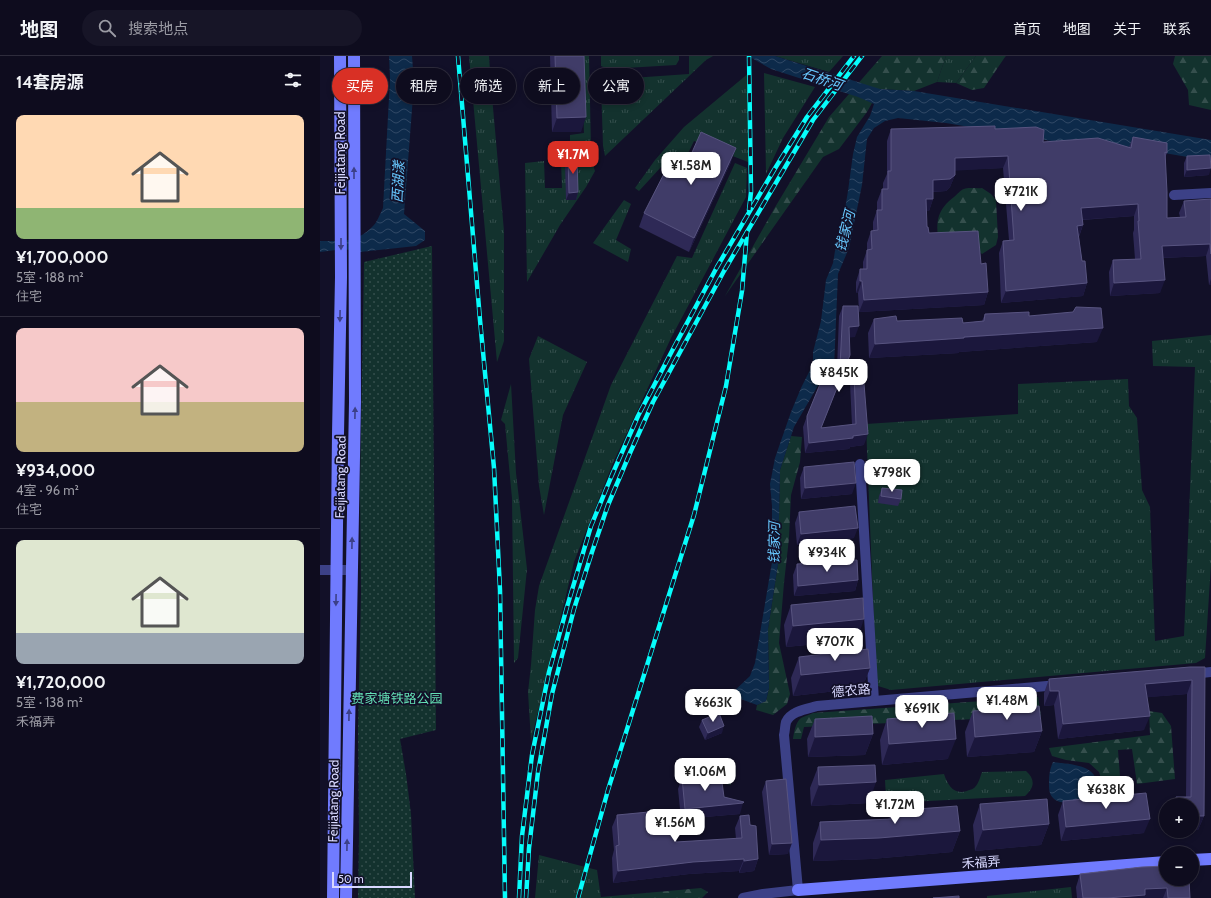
<!DOCTYPE html>
<html lang="zh">
<head>
<meta charset="utf-8">
<style>
  body { margin:0; font-family:Cabin,"Noto Sans SC",sans-serif; background:#171527; color:#f1f3f6; height:100vh; display:flex; flex-direction:column; font-size:15px; white-space:nowrap }
  * { box-sizing:border-box; margin:0 }
  p { font-size:13px; color:#9b9ba4 }
  .icon { flex:none; width:22px; height:22px; fill:none; stroke:currentColor; stroke-width:2; stroke-linecap:round; stroke-linejoin:round }
  .map { position:relative; flex:1; overflow:hidden }
  .panel { display:flex; flex-direction:column; background:#0e0c1e; width:320px }
  .panel>* { flex:none }
  .hud { position:absolute; left:12px; top:12px; width:380px; height:36px; display:flex; gap:8px }
  .tools { position:absolute; left:839px; top:742px; display:grid; gap:8px }
  .tools a { display:grid; place-items:center; width:40px; height:40px; border-radius:50%; background:#0e0c1e; box-shadow:0 2px 6px #0003,0 0 0 1px #2e2c3c; font-size:20px }
  .scale { position:absolute; left:12px; bottom:10px; width:80px; box-sizing:border-box; padding-left:4px; border:2px solid #d8d8ff; border-top:0; font-size:11px; line-height:14px; white-space:nowrap; color:#d8d8ff; -webkit-text-stroke:3px #121028; paint-order:stroke }
  .price { position:absolute; translate:-50% -34px; padding:0 9px; border-radius:8px; background:#fff; color:#222; font-size:13px; line-height:26px; filter:drop-shadow(0 1px 2px #0008) }
  .price::after { content:''; position:absolute; left:50%; top:24px; width:12px; height:9px; margin-left:-6px; background:inherit; clip-path:polygon(0 0,100% 0,50% 100%) }
  .price.selected { background:#d93025; color:#fff }
  ul { padding:0; list-style:none }
  li { display:grid; align-content:center; gap:8px; height:212px; padding:0 16px }
  li+li { border-top:1px solid #2e2c3c }
  li span { display:grid; place-items:center; height:124px; border-radius:8px; color:#555 }
  li>.icon { margin-inline-start:auto }
  span .icon { width:72px; height:72px; fill:#fffc; stroke-width:1 }
  li b { font-size:17px }
  h2 { display:flex; justify-content:space-between; align-items:center; height:48px; padding:0 16px; font-size:17px }
  .pill { padding:0 14px; border-radius:18px; background:#0e0c1e; box-shadow:0 2px 6px #0003,0 0 0 1px #2e2c3c; font-size:14px; line-height:36px }
  .pill.selected { background:#d93025; color:#fff }
  header { display:flex; align-items:center; gap:24px; box-sizing:border-box; height:56px; padding:0 20px; background:#0e0c1e; border-bottom:1px solid #2e2c3c }
  header strong { font-size:19px }
  nav { display:flex; gap:22px; margin-inline-start:auto; font-size:14px }
  .search { width:280px; height:36px; background:#171527; display:flex; align-items:center; gap:10px; box-sizing:border-box; padding:0 14px; border-radius:22px; color:#9b9ba4; font-size:15px }
  main { display:flex; flex:1; min-height:0 }
  .map>svg:first-child { display:block }
</style>
</head>
<body>
<header>
<strong>地图</strong>
<div class="search"><svg class="icon" aria-label="search" viewBox="0 0 24 24"><circle cx="10" cy="10" r="6"/><path d="M15 15l6 6"/></svg>搜索地点</div>
<nav><a>首页</a><a>地图</a><a>关于</a><a>联系</a></nav>
</header>
<main>
<section class="panel">
<h2>14套房源<svg class="icon" aria-label="filters" viewBox="0 0 24 24"><path d="M4 7h16M4 17h16"/><circle cx="9" cy="7" r="2"/><circle cx="15" cy="17" r="2"/></svg></h2>
<ul>
<li><span style="background:linear-gradient(#ffd9b3 75%,#8fb573 0)"><svg class="icon" aria-label="home" viewBox="0 0 24 24"><path d="M3 11l9-7 9 7M6 9v11h12V9"/></svg></span><div><b>¥1,700,000</b><p>5室 · 188 m²</p><p>住宅</p></div></li>
<li><span style="background:linear-gradient(#f6c9c9 60%,#c2b280 0)"><svg class="icon" aria-label="home" viewBox="0 0 24 24"><path d="M3 11l9-7 9 7M6 9v11h12V9"/></svg></span><div><b>¥934,000</b><p>4室 · 96 m²</p><p>住宅</p></div></li>
<li><span style="background:linear-gradient(#dfe7d0 75%,#9aa5b1 0)"><svg class="icon" aria-label="home" viewBox="0 0 24 24"><path d="M3 11l9-7 9 7M6 9v11h12V9"/></svg></span><div><b>¥1,720,000</b><p>5室 · 138 m²</p><p>禾福弄</p></div></li>
</ul>
</section>
<div class="map">
<svg width="891" height="842" viewBox="0 0 891 842">
  <defs>
    <pattern id="grass-tufts" width="24" height="20" patternUnits="userSpaceOnUse"><rect width="24" height="20" fill="#13322e"/><path d="M3 7l-1-3M5 7V3M7 7l1-3M15 17l-1-3M17 17v-4M19 17l1-3" fill="none" stroke="#354f4d"/></pattern>
    <pattern id="forest-firs" width="22" height="20" patternUnits="userSpaceOnUse"><rect width="22" height="20" fill="#13322e"/><path d="M5 1l3.5 6h-7zM16 11l3.5 6h-7z" fill="#354f4d"/></pattern>
    <pattern id="park-dots" width="8" height="8" patternUnits="userSpaceOnUse"><rect width="8" height="8" fill="#13322e"/><path d="M2 2h.1M6 6h.1" fill="none" stroke="#354f4d" stroke-width="1.8" stroke-linecap="round"/></pattern>
    <pattern id="water-waves" width="16" height="10" patternUnits="userSpaceOnUse"><rect width="16" height="10" fill="#0d2a4a"/><path d="M0 5q4-4 8 0t8 0" fill="none" stroke="#304865"/></pattern>
  </defs>
  <rect width="100%" height="100%" fill="#121028"/>
  <!-- grass -->
  <g fill="url(#grass-tufts)">
    <polygon points="149,0 169,0 171,29 184,175 184,285 177,306"/>
    <polygon points="261,0 269,0 271,91 254,91 250,88 250,79 264,77"/>
    <polygon points="281,0 359,0 359,4 356,9 288,13 281,10"/>
    <polygon points="369,0 393,0 386,4 285,100 283,90 281,28 283,24 369,18"/>
    <polygon points="455,0 523,0 509,16"/>
    <polygon points="626,0 656,0 636,27 617,26"/>
    <polygon points="430,16 428,106 374,85 358,118 341,111 319,135 315,132 335,104 364,71"/>
    <polygon points="444,17 495,31 463,82 446,118"/>
    <polygon points="271,103 275,115 266,131 240,169 207,226 205,107 224,105 225,132 242,132 241,105"/>
    <polygon points="415,107 427,112 426,141 351,282 293,407 254,506 211,685 208,636 211,609 215,554 219,530 291,329 357,200 372,202"/>
    <polygon points="304,144 311,148 296,184 311,193 308,206 273,187"/>
    <polygon points="891,279 891,508 885,602 876,607 571,634 558,630 556,620 546,368 698,358 698,328 808,323 809,350 817,362 822,434 830,451 835,585 864,580 875,311 833,310 832,285"/>
    <polygon points="218,280 267,306 243,359 224,459 219,430 209,303"/>
    <polygon points="191,328 196,417 207,513 198,602 194,607 192,442 185,368 181,364"/>
    <path d="M706 715C716 724 714 732 705 740L571 747 566 742 565 724 624 718C628 730 634 739 647 735 649 734 654 733 655 731 659 727 660 721 662 716Z"/>
    <polygon points="219,799 277,814 281,842 215,842"/>
    <polygon points="751,831 752,842 667,842 667,840"/>
  </g>
  <!-- forest -->
  <g fill="url(#forest-firs)">
    <polygon points="562,0 626,0 617,26 594,35 560,33 547,56 519,93 503,101 405,240 454,153 509,61"/>
    <polygon points="656,0 686,0 685,1 664,32 652,34 636,27"/>
    <polygon points="855,0 891,0 891,54 869,49 868,34 853,8"/>
    <path d="M662 132 671 138 676 144 678 181 676 189 662 198 657 193 619 185C615 165 618 153 634 141 637 139 640 134 644 133 649 131 657 133 662 132Z"/>
    <polygon points="471,380 482,381 480,406 471,439 469,482 464,527 459,587 470,638 467,648 453,659 436,654 437,649 446,645 449,632 448,573 458,508 460,414"/>
    <path d="M718 641 721 660 484 671 481 683H473C474 677 475 667 481 662 484 660 490 659 493 657Z"/>
    <polygon points="829,655 842,657 851,670 855,723 817,728 812,693 798,694 801,734 793,735 784,731 779,716 769,707 746,704 732,700 729,692 830,679"/>
    <polygon points="409,711 411,729 390,725 391,712"/>
    <polygon points="381,832 388,836 382,842 281,842 281,841"/>
  </g>
  <!-- park -->
  <polygon fill="url(#park-dots)" points="112,190 116,674 80,683 86,718 91,758 95,842 38,842 39,779 38,673 41,536 40,434 44,206"/>
  <!-- water -->
  <g fill="url(#water-waves)">
    <path d="M69 0H92L94 27 84 158 105 175V184L96 190 40 196 24 193 0 196V185C20 185 37 187 52 171 57 167 60 158 63 152L70 23Z"/>
    <polygon points="428,0 455,0 560,33 594,35 891,84 891,105 774,85 755,89 626,67 578,62 565,65 554,72 547,83 542,129 529,192 518,218 514,312 510,321 500,326 474,371 460,414 458,508 448,573 449,632 446,645 437,649 410,639 430,620 435,607 452,506 452,450 450,428 455,402 471,356 481,332 493,308 493,296 501,265 506,224 513,207 515,195 522,175 524,159 528,135 533,98 537,81 550,60 554,48 538,41 451,13"/>
    <path d="M733 706C747 708 771 708 776 723 778 729 776 737 775 743 759 745 729 755 729 730 729 721 729 715 733 706Z"/>
  </g>
  <g fill="none" stroke-linecap="round" stroke-linejoin="round">
    <!-- street -->
    <g stroke="#3c4187" stroke-width="10">
      <polyline points="854,139 891,137"/>
      <polyline points="540,408 554,645"/>
      <polyline points="0,514 32,514"/>
      <polyline points="872,618 891,616"/>
      <path d="M423 842 443 838 478 834 464 679C465 675 465 670 466 666 471 655 487 653 497 650L738 629"/>
    </g>
    <!-- secondary -->
    <g stroke="#707bfe" stroke-width="12">
      <polyline points="872,804 891,803"/>
      <polyline points="478,834 846,806"/>
      <polyline points="13,842 18,378 21,221 20,0"/>
      <polyline points="26,842 35,346 34,0"/>
    </g>
    <defs>
      <g id="rail">
        <polyline points="138,0 160,264 174,412 180,534 185,842"/>
        <polyline points="429,154 431,136 429,0"/>
        <polyline points="199,842 202,780 212,699 229,616 247,551 271,470 292,419 318,360 352,295 397,211 454,114 487,61 534,0"/>
        <polyline points="206,842 209,792 218,716 232,638 254,553 272,496 288,449 310,397 333,346 404,215 493,64 542,0"/>
        <polyline points="258,842 288,734 374,459 406,330 422,235 427,176"/>
      </g>
    </defs>
    <!-- rail casing -->
    <use href="#rail" stroke="#06fdfc" stroke-width="4.5"/>
    <!-- rail -->
    <use href="#rail" stroke="#121028" stroke-width="3" stroke-dasharray="9" stroke-linecap="butt"/>
  </g>
  <!-- wall -->
  <g fill="#2e2956">
    <polygon points="230,0 264,0 261,76 232,76"/>
    <polygon points="298,21 317,44 295,44 295,28"/>
    <polygon points="571,73 675,73 723,86 809,91 813,81 847,97 845,102 847,162 860,161 859,157 864,145 891,143 891,229 889,229 886,200 843,202 840,237 790,240 789,216 793,204 815,203 813,177 814,174 814,160 762,164 763,169 759,181 762,205 767,227 763,240 681,247 679,197 683,185 689,184 683,112 635,114 635,119 630,131 626,135 613,136 613,143 609,155 606,155 607,171 609,177 661,208 668,236 664,249 539,256 538,237 536,237 536,226 540,213 543,213 543,206 547,194 547,187 551,175 553,175 553,166 557,154 557,146 562,133 563,133 563,127 567,118 567,85"/>
    <polygon points="867,100 889,119 864,121 864,107"/>
    <polygon points="248,101 258,136 256,144 246,144 245,108"/>
    <polygon points="411,106 369,196 319,171 324,157 366,110"/>
    <polygon points="523,250 535,281 530,281 526,310 501,372 532,369 530,327 534,316 544,389 530,391 529,393 485,397 483,371 487,360 517,312 519,260"/>
    <polygon points="665,258 709,260 777,286 639,296 639,297 549,302 548,277 554,263 577,265 643,267 662,265"/>
    <polygon points="484,411 532,438 481,443 480,422"/>
    <polygon points="562,432 581,443 578,450 558,447 559,440"/>
    <polygon points="479,456 534,482 477,489 475,467"/>
    <polygon points="477,508 538,524 535,535 474,540 473,519"/>
    <polygon points="471,549 537,584 466,591 464,569"/>
    <polygon points="479,601 550,612 542,632 473,640 471,622"/>
    <polygon points="885,611 884,760 878,774 872,749 853,749 856,741 866,741 867,638 827,641 824,674 738,683 734,649 724,650 724,637 729,623"/>
    <polygon points="653,655 722,675 714,696 647,701 645,676"/>
    <polygon points="495,663 553,678 545,699 488,701 487,683"/>
    <polygon points="567,663 628,703 562,709 560,684"/>
    <polygon points="382,664 402,677 385,684 379,671"/>
    <polygon points="498,711 549,747 491,750 490,732"/>
    <polygon points="362,722 404,741 420,758 361,763 358,733"/>
    <polygon points="446,725 468,798 449,799 442,736"/>
    <polygon points="743,745 824,777 741,785 738,759"/>
    <polygon points="660,748 729,768 721,789 655,795 653,769"/>
    <polygon points="571,755 640,775 632,796 551,803 493,805 493,787 500,766 568,764"/>
    <polygon points="297,759 354,783 356,786 416,783 415,772 420,760 430,769 438,803 434,815 419,817 419,815 369,818 293,827 292,802 294,794 292,771"/>
    <polygon points="822,811 870,842 757,842 756,831 760,818"/>
  </g>
  <!-- shaded-wall -->
  <g fill="#1b173c">
    <polygon points="298,37 320,37 317,44 295,44"/>
    <polygon points="266,61 261,76 232,76 237,62"/>
    <polygon points="416,92 411,106 369,196 374,182"/>
    <polygon points="688,100 683,112 630,115 635,102"/>
    <polygon points="891,112 889,119 864,121 867,114"/>
    <polygon points="635,119 630,131 626,135 608,136 613,124"/>
    <polygon points="258,136 256,144 246,144 249,137"/>
    <polygon points="606,143 613,143 609,155 602,155"/>
    <polygon points="818,148 814,160 756,164 761,152"/>
    <polygon points="763,169 758,182 757,170"/>
    <polygon points="890,188 886,200 838,202 842,190"/>
    <polygon points="891,223 891,229 889,229"/>
    <polygon points="845,224 840,237 790,240 794,227"/>
    <polygon points="540,225 542,225 538,237 536,237"/>
    <polygon points="767,227 763,240 681,247 686,235"/>
    <polygon points="668,236 664,249 539,256 544,244"/>
    <polygon points="539,270 535,281 525,282 529,271"/>
    <polygon points="783,272 777,286 639,296 639,297 549,302 555,288"/>
    <polygon points="530,299 526,310 497,383 501,372"/>
    <polygon points="548,378 544,389 530,391 529,393 485,397 489,387"/>
    <polygon points="536,427 532,438 481,443 485,432"/>
    <polygon points="538,472 534,482 477,489 481,478"/>
    <polygon points="538,524 535,535 474,540 478,530"/>
    <polygon points="544,563 537,584 466,591 473,570"/>
    <polygon points="550,612 542,632 473,640 481,619"/>
    <polygon points="872,624 867,638 820,642 825,628"/>
    <polygon points="730,635 739,635 734,649 724,650"/>
    <polygon points="830,660 824,674 738,683 743,668"/>
    <polygon points="404,670 402,677 385,684 388,677"/>
    <polygon points="722,675 714,696 647,701 655,681"/>
    <polygon points="553,678 545,699 488,701 495,681"/>
    <polygon points="636,683 628,703 562,709 569,688"/>
    <polygon points="556,726 549,747 491,750 499,729"/>
    <polygon points="423,747 420,758 361,763 365,753"/>
    <polygon points="872,760 884,760 878,774 872,774"/>
    <polygon points="830,763 824,777 741,785 746,771"/>
    <polygon points="729,768 721,789 655,795 663,774"/>
    <polygon points="640,775 632,796 551,803 493,805 501,784"/>
    <polygon points="472,787 468,798 449,799 452,788"/>
    <polygon points="424,803 419,815 369,818 293,827 298,815 373,806"/>
    <polygon points="438,803 434,815 419,817 424,805"/>
    <polygon points="847,832 843,842 787,842 825,833"/>
  </g>
  <!-- building -->
  <g fill="#403c68" stroke="#585480">
    <polygon points="235,0 264,0 266,61 237,62"/>
    <rect x="298" y="21" width="22" height="16"/>
    <polygon points="675,70 675,73 716,71 724,74 723,86 778,82 811,92 813,81 847,87 847,97 845,96 847,136 847,162 866,161 864,145 891,143 891,198 890,188 842,190 845,224 794,227 793,204 821,203 818,165 819,165 818,148 761,152 763,169 757,170 762,205 765,205 767,227 686,235 683,185 694,184 688,100 635,102 635,119 630,123 613,124 613,143 606,143 607,171 608,171 609,177 658,175 661,208 666,207 668,236 544,244 542,225 540,225 540,213 547,213 547,194 552,193 551,175 558,174 557,154 562,154 562,133 568,133 568,115 571,115 571,73"/>
    <polygon points="381,76 416,92 374,182 324,157 351,104 366,110"/>
    <polygon points="890,99 891,112 867,114 867,100"/>
    <polygon points="248,101 257,101 258,136 249,137"/>
    <polygon points="523,250 538,250 539,270 529,271 530,299 501,372 536,368 534,316 543,315 548,378 533,380 533,382 489,387 487,360 505,316 520,311"/>
    <polygon points="756,251 781,252 783,272 644,281 644,282 555,288 554,263 576,260 577,265 642,262 643,267 664,265 665,258 709,256 709,260 753,256"/>
    <polygon points="534,406 536,427 485,432 484,411"/>
    <polygon points="562,432 582,434 581,443 561,440"/>
    <polygon points="535,450 538,472 481,478 479,456"/>
    <polygon points="537,504 538,524 478,530 477,508"/>
    <polygon points="543,542 544,563 473,570 471,549"/>
    <polygon points="548,593 550,612 481,619 479,601"/>
    <polygon points="870,611 885,611 884,760 872,760 872,749 856,749 856,741 871,741 872,624 825,628 830,660 743,668 739,635 730,635 729,623"/>
    <polygon points="719,650 722,675 655,681 653,655"/>
    <polygon points="399,657 404,670 388,677 382,664"/>
    <polygon points="634,657 636,683 569,688 567,663"/>
    <polygon points="552,660 553,678 495,681 495,663"/>
    <polygon points="555,709 556,726 499,729 498,711"/>
    <polygon points="401,719 404,741 424,746 423,747 365,753 362,722"/>
    <polygon points="466,723 472,787 452,788 446,725"/>
    <polygon points="826,737 830,763 746,771 743,745"/>
    <polygon points="727,743 729,768 663,774 660,748"/>
    <polygon points="637,750 640,775 559,782 501,784 500,766 572,763 571,755"/>
    <polygon points="350,754 354,783 356,783 356,786 422,782 420,760 429,759 430,769 436,770 438,803 424,805 424,803 373,806 298,815 296,790 299,789 297,759"/>
    <polygon points="846,810 846,823 869,823 870,842 848,842 847,832 825,833 825,839 787,842 763,842 760,818 822,811"/>
    <polygon points="639,840 639,842 613,842"/>
  </g>
  <!-- one-way arrows -->
  <defs><path id="oneway-solid" d="M-6-.8H1V-3.2L6.5 0L1 3.2V.8H-6Z"/></defs>
  <g fill="#3c4088">
    <use href="#oneway-solid" transform="translate(34 117) rotate(-90)"/>
    <use href="#oneway-solid" transform="translate(21 188) rotate(90)"/>
    <use href="#oneway-solid" transform="translate(20 260) rotate(91)"/>
    <use href="#oneway-solid" transform="translate(35 357) rotate(-89)"/>
    <use href="#oneway-solid" transform="translate(32 487) rotate(-89)"/>
    <use href="#oneway-solid" transform="translate(16 544) rotate(91)"/>
    <use href="#oneway-solid" transform="translate(29 659) rotate(-89)"/>
    <use href="#oneway-solid" transform="translate(27 789) rotate(-89)"/>
  </g>
  <g text-anchor="middle" stroke-width="3.5" stroke-linejoin="round" paint-order="stroke">
    <!-- street labels -->
    <g font-size="13" fill="#d8d8ff" stroke="#121028">
      <text transform="translate(20 97) rotate(-90)" y="5">Feijiatang Road</text>
      <text transform="translate(20 421) rotate(-89)" y="5">Feijiatang Road</text>
      <text transform="translate(531 634) rotate(-5)" y="5">德农路</text>
      <text transform="translate(13 745) rotate(-89)" y="5">Feijiatang Road</text>
      <text transform="translate(661 806) rotate(-4)" y="5">禾福弄</text>
    </g>
    <!-- park labels -->
    <g font-size="13" fill="#63dfb4" stroke="#121028">
      <text x="77" y="647">费家塘铁路公园</text>
    </g>
    <!-- water labels -->
    <g font-size="14" font-style="italic" fill="#67c7fe" stroke="#121028">
      <text transform="translate(502 23) rotate(19)" y="5">石桥河</text>
      <text transform="translate(78 126) rotate(-87)" y="5">西湖漾</text>
      <text transform="translate(525 175) rotate(-76)" y="5">钱家河</text>
      <text transform="translate(454 487) rotate(-89)" y="5">钱家河</text>
    </g>
  </g>
</svg>
<div class="tools">
<a>+</a>
<a>−</a>
</div>
<div class="scale">50 m</div>
<b class="price selected" style="left:253px;top:119px">¥1.7M</b>
<b class="price" style="left:371px;top:130px">¥1.58M</b>
<b class="price" style="left:701px;top:156px">¥721K</b>
<b class="price" style="left:519px;top:337px">¥845K</b>
<b class="price" style="left:572px;top:437px">¥798K</b>
<b class="price" style="left:507px;top:517px">¥934K</b>
<b class="price" style="left:515px;top:606px">¥707K</b>
<b class="price" style="left:687px;top:665px">¥1.48M</b>
<b class="price" style="left:393px;top:667px">¥663K</b>
<b class="price" style="left:602px;top:673px">¥691K</b>
<b class="price" style="left:385px;top:736px">¥1.06M</b>
<b class="price" style="left:786px;top:754px">¥638K</b>
<b class="price" style="left:575px;top:769px">¥1.72M</b>
<b class="price" style="left:355px;top:787px">¥1.56M</b>
<div class="hud">
<a class="pill selected">买房</a>
<a class="pill">租房</a>
<a class="pill">筛选</a>
<a class="pill">新上</a>
<a class="pill">公寓</a>
</div>
</div>
</main>
</body>
</html>
